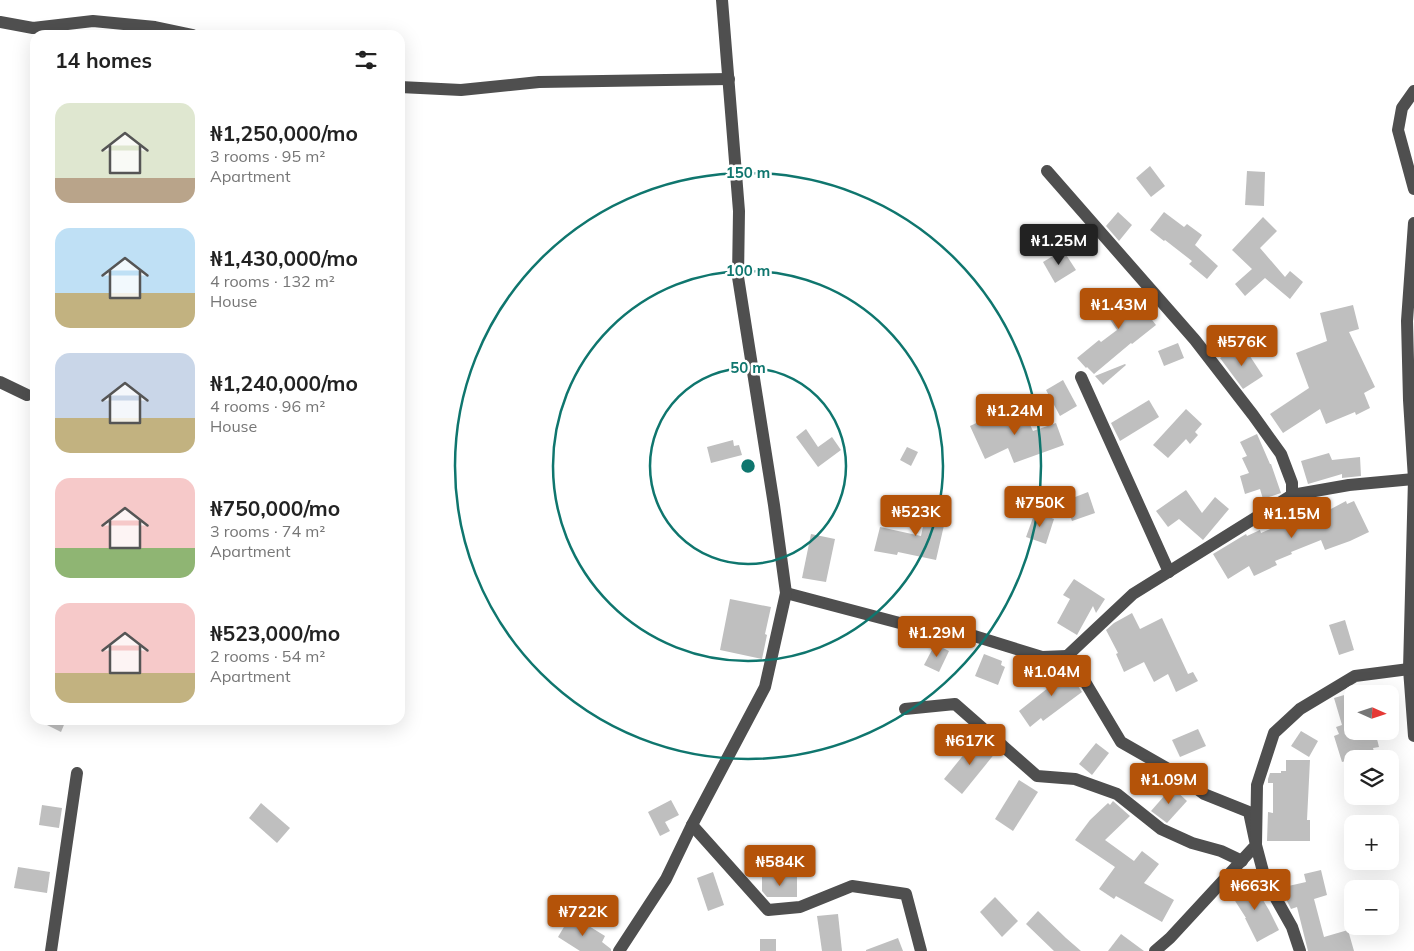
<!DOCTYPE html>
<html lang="en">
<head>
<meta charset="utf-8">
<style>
  body { margin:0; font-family:Mulish,sans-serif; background:#f2f2f2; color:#222; height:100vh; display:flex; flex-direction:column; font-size:19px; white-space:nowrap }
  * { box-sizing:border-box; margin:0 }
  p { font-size:16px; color:#767676 }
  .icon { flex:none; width:28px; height:28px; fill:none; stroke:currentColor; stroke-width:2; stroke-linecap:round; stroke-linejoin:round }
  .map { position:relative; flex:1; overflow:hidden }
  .panel { position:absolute; left:30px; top:30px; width:375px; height:695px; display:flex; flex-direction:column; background:#fff; border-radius:15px; box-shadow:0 5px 20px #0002 }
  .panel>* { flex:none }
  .needle { width:32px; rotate:93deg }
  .tools { position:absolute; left:1344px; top:685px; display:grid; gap:10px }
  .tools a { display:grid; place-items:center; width:55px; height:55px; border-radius:10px; background:#fff; box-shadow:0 5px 20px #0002; font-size:25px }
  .price { position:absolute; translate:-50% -42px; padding:0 11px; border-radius:5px; background:#b45309; color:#fff; font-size:16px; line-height:32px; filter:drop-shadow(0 1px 2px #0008) }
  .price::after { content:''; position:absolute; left:50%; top:30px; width:15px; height:11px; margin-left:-8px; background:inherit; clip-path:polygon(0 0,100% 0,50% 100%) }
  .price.active { background:#222; color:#fff }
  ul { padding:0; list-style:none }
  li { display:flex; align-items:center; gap:15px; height:125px; padding:0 25px }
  li span { display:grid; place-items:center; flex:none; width:140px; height:100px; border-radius:15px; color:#555 }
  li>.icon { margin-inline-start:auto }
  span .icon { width:60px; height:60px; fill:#fffc; stroke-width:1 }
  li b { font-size:21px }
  h2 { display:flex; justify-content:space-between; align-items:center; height:60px; padding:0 25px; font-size:21px }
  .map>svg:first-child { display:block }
</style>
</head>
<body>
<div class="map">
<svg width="1414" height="951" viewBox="0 0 1414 951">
  <rect width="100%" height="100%" fill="#fff"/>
  <!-- building -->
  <g fill="#bfbfbf">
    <polygon points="1150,166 1165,186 1151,197 1136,178"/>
    <polygon points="1247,171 1265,172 1264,206 1245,205"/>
    <polygon points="1118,212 1132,225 1119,241 1106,226"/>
    <polygon points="1164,212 1184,227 1187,224 1202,235 1195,245 1218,266 1207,279 1189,264 1192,261 1165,240 1164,241 1150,230"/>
    <polygon points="1263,217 1277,231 1260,248 1285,277 1290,271 1303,282 1290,299 1265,278 1245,296 1235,284 1252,269 1232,250"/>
    <polygon points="1063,250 1076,270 1055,283 1043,262"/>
    <polygon points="1128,289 1130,293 1134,291 1140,300 1138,302 1156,325 1132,344 1131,343 1094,374 1087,367 1086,368 1077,358 1099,340 1101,342 1117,330 1101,306"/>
    <polygon points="1353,305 1359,329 1349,332 1375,387 1364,393 1370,408 1356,415 1355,412 1326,424 1320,409 1283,433 1270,414 1309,388 1296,353 1327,341 1320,313"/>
    <polygon points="1178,343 1184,358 1164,366 1158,351"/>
    <polygon points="1242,344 1263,376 1243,389 1220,358"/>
    <polygon points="1125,364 1126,365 1103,385 1095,376"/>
    <polygon points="1063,380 1077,406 1060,416 1046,390"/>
    <polygon points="1149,400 1159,417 1120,441 1111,423"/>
    <polygon points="1021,406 1033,431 1056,423 1064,445 1014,463 1008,448 985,459 970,426 989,417 991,421"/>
    <polygon points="1186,409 1202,424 1195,432 1198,435 1190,444 1186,439 1168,458 1153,445"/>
    <polygon points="806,429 818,447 832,437 841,450 818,467 796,437"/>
    <polygon points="1257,434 1270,464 1271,464 1281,493 1263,499 1260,489 1245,494 1240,476 1249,473 1242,458 1247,456 1240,442"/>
    <polygon points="733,440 734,446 739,445 742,455 711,463 707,447"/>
    <polygon points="907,447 918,452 911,466 900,460"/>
    <polygon points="1329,453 1332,460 1360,457 1361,476 1342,478 1342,474 1308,484 1301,461"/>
    <polygon points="1186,490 1202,513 1215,497 1229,509 1203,540 1179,519 1168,527 1156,511"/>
    <polygon points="1088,492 1095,513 1072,521 1065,501"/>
    <polygon points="1346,501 1347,504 1354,501 1369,532 1350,541 1325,550 1321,540 1291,552 1292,554 1275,561 1277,565 1254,576 1249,566 1228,579 1213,554 1246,534 1247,536 1260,530 1261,533 1280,525 1281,527 1311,515 1310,512 1327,506 1329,510"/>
    <polygon points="928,503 948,508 936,560 898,552 897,555 874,551 880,527 921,536"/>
    <polygon points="1035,512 1054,519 1046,544 1026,537"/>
    <polygon points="811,534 835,539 826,582 802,578"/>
    <polygon points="1074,579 1105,599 1096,613 1093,606 1077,635 1057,623 1070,599 1063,595"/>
    <polygon points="730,599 771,607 765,634 767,635 762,659 720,650"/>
    <polygon points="1132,613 1140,629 1162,618 1188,674 1193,672 1198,681 1176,692 1168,674 1154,682 1144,662 1124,672 1116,654 1118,653 1106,630 1114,623"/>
    <polygon points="1345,620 1354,650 1339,655 1329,625"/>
    <polygon points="935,644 949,651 939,672 924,665"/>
    <polygon points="984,654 1002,661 1001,665 1005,667 998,685 975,676"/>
    <polygon points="1063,666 1074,680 1082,692 1043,721 1041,718 1030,727 1019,711 1048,688 1043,683"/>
    <polygon points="1351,693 1352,699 1352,731 1375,731 1379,747 1373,748 1376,759 1352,759 1342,762 1334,736 1339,734 1336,727 1342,725 1334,698"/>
    <polygon points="37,720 66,720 61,732"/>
    <polygon points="1198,729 1206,746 1180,757 1172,740"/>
    <polygon points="1301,731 1318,741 1309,757 1291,746"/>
    <polygon points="978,737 996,752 962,794 944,779"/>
    <polygon points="1096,743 1109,753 1092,775 1079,764"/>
    <polygon points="1286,760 1310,760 1307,820 1310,820 1310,841 1267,841 1268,812 1273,813 1273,783 1268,783 1268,779 1270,773 1281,773 1281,771 1286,771"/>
    <polygon points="1019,780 1038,792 1013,831 995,819"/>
    <polygon points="1172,787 1187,801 1167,823 1151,811"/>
    <polygon points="671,800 679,815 665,822 670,831 660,836 648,812"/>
    <polygon points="1113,801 1130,816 1105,840 1134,861 1142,851 1159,864 1144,883 1174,900 1162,922 1116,896 1114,899 1099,889 1115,867 1075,840 1090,820 1108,803 1110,805"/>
    <polygon points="261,803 290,828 277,843 249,818"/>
    <polygon points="42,805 62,808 59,828 39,825"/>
    <polygon points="18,867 50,872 47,893 14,888"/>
    <polygon points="1321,870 1327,895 1314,899 1324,937 1348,930 1354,951 1308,951 1297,907 1291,909 1287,901 1284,887 1306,882 1304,874"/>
    <polygon points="713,872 724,905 708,911 697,878"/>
    <polygon points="762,877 797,877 797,897 767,897 762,891"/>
    <polygon points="1251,880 1269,910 1279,930 1257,942 1245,918 1246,918 1230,893"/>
    <polygon points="995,897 1018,921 1002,937 980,912"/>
    <polygon points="1038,911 1066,938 1081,951 1054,951 1026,924"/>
    <polygon points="838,914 842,951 822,951 817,916"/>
    <polygon points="571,915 605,936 602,942 611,949 611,951 580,951 558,937"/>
    <polygon points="1121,934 1144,951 1108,951"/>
    <polygon points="898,938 903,951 866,951 866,950"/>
    <rect x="760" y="939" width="16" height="12"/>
  </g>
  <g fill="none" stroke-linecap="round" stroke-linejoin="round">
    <!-- minor -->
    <g stroke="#4f4f4f" stroke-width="12">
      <polyline points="0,22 33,28 93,21 155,27 193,35"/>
      <polyline points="400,87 461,90 539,82 729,79"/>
      <polyline points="1414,91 1402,108 1398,130 1414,189"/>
      <polyline points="1047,171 1195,340 1253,415 1281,454 1292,483 1292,495"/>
      <polyline points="1414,223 1407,321 1409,400 1414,479 1409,669 1414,736"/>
      <polyline points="1081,377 1169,572"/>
      <polyline points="0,382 27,395"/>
      <polyline points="786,593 930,631 971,635 1042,657 1067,656 1075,665 1121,742 1177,774 1204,794 1249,812 1256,845 1170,938 1155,951"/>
      <polyline points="1067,656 1133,594 1292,495 1349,485 1414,479"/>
      <polyline points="905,709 955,704 1037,776 1075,779 1117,794 1161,829 1192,843 1221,851 1242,861"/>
      <polyline points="692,825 768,910 800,907 852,886 906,894 921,951"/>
      <polyline points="51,951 77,773"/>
      <polyline points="619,951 666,879 692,825 765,687 786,593 774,505 738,277 739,211 722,0"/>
      <polyline points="1300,951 1292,927 1265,879 1256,845 1257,785 1274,733 1300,709 1355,676 1409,669 1413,661"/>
    </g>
  </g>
  <!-- distance rings -->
  <g fill="none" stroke="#0f766e" stroke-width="2.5">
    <circle cx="748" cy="466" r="98"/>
    <circle cx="748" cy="466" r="195"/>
    <circle cx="748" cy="466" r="293"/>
  </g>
  <circle cx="748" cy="466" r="8" fill="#0f766e" stroke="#fff" stroke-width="2.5"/>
  <g font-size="15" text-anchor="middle" font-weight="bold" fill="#0f766e" stroke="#fff" stroke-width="5" stroke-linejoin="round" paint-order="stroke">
    <text x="748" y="178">150 m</text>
    <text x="748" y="276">100 m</text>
    <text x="748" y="373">50 m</text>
  </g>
</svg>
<div class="tools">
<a><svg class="needle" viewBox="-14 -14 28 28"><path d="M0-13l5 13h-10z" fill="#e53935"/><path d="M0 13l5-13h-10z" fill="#767676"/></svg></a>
<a><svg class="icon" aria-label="layers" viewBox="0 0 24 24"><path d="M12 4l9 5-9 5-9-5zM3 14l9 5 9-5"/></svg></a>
<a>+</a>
<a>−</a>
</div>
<b class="price active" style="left:1059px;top:266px">₦1.25M</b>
<b class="price" style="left:1119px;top:330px">₦1.43M</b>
<b class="price" style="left:1242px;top:367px">₦576K</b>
<b class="price" style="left:1015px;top:436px">₦1.24M</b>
<b class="price" style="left:1040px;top:528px">₦750K</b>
<b class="price" style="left:916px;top:537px">₦523K</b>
<b class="price" style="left:1292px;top:539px">₦1.15M</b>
<b class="price" style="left:937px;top:658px">₦1.29M</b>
<b class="price" style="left:1052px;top:697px">₦1.04M</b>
<b class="price" style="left:970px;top:766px">₦617K</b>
<b class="price" style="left:1169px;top:805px">₦1.09M</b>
<b class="price" style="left:780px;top:887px">₦584K</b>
<b class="price" style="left:1255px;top:911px">₦663K</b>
<b class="price" style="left:583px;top:937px">₦722K</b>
<section class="panel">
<h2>14 homes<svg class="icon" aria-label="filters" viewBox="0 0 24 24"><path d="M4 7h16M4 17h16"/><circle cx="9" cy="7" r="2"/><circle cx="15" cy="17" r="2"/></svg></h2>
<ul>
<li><span style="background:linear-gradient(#dfe7d0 75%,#b9a48a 0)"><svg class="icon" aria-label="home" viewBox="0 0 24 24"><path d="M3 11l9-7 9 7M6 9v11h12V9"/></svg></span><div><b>₦1,250,000/mo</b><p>3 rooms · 95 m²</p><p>Apartment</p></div></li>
<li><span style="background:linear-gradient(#bfe0f5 65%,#c2b280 0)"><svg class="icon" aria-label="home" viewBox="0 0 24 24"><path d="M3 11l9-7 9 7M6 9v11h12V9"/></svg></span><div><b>₦1,430,000/mo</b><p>4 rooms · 132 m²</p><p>House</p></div></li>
<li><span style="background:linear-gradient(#c9d6e8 65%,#c2b280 0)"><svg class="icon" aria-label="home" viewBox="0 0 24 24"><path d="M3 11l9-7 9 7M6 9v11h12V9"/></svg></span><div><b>₦1,240,000/mo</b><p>4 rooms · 96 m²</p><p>House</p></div></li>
<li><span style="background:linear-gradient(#f6c9c9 70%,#8fb573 0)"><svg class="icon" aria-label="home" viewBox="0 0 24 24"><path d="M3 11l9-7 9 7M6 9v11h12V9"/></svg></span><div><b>₦750,000/mo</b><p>3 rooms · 74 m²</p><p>Apartment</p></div></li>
<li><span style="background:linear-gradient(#f6c9c9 70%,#c2b280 0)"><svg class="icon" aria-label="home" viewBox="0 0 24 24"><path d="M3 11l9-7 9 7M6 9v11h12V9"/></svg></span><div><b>₦523,000/mo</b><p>2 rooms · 54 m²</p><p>Apartment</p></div></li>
</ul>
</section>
</div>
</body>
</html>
